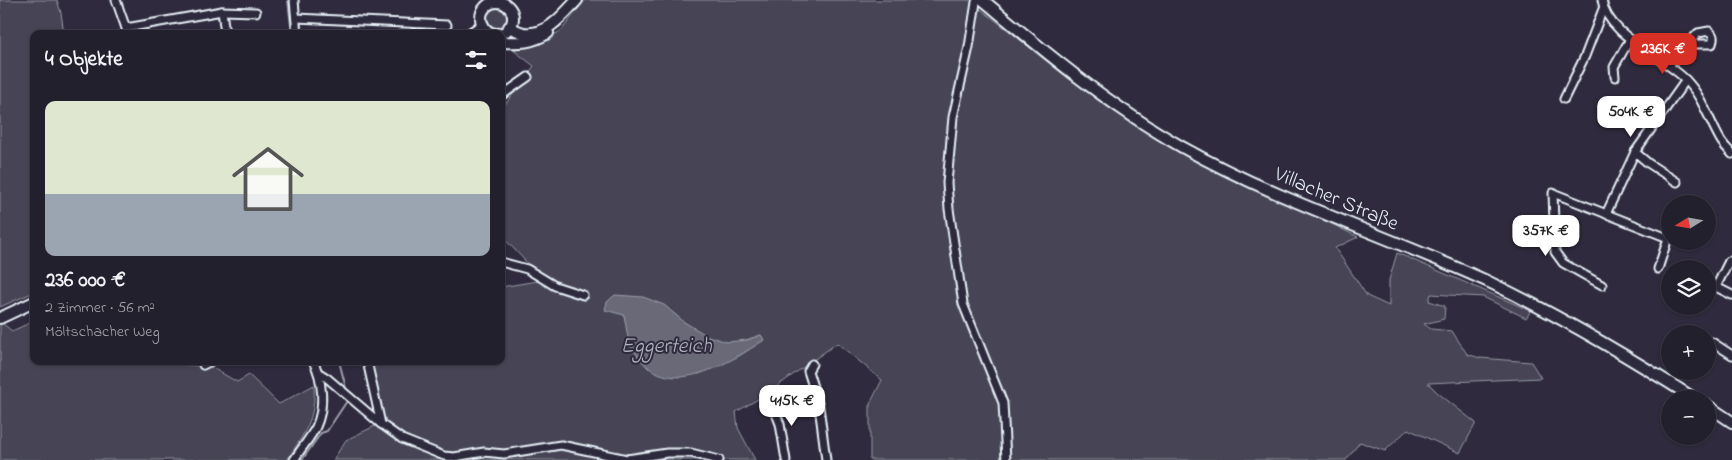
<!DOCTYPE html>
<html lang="de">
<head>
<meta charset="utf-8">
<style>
  body { margin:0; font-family:"Indie Flower",sans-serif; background:#2b2836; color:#f1f3f6; height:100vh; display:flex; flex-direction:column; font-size:19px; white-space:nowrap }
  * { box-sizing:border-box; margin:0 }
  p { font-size:16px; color:#a3a3aa }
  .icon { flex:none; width:28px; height:28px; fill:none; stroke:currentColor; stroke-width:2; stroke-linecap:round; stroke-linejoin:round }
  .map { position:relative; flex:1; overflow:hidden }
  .drawer { position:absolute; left:30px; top:30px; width:475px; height:335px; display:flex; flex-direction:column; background:#23202e; border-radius:10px; box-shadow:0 1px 4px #0004,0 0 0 1px #403e4a }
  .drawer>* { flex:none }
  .needle { width:32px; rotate:259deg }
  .controls { position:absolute; left:1661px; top:195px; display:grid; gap:10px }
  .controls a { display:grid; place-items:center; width:55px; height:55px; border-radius:50%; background:#23202e; box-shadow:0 1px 4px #0004,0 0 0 1px #403e4a; font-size:25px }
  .price { position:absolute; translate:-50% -42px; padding:0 11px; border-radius:10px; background:#fff; color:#222; font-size:16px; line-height:32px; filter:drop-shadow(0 1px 2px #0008) }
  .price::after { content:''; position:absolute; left:50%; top:30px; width:15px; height:11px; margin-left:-8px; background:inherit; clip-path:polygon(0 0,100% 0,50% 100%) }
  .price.current { background:#d93025; color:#fff }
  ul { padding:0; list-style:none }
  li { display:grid; align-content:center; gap:10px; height:265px; padding:0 15px }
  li+li { border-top:1px solid #403e4a }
  li span { display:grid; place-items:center; height:155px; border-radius:10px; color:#555 }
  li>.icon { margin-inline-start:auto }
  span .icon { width:90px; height:90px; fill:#fffc; stroke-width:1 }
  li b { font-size:21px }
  h2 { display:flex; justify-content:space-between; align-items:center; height:60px; padding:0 15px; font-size:21px }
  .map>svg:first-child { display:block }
</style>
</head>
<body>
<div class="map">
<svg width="1732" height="460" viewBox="0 0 1732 460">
  <rect width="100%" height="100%" fill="#2f2a3d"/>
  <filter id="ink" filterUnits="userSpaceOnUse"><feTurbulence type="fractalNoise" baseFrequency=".02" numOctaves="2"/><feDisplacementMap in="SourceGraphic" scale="10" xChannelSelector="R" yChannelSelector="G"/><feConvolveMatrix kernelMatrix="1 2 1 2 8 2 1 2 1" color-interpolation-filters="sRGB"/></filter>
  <g filter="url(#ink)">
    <!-- green -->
    <g fill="#464455" stroke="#979aa6" fill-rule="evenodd">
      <polygon points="0,0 57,0 61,13 64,34 34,34 34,292 0,307"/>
      <path d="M585 0H969L1099 101 1152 135 1358 237 1335 248 1367 296 1389 306V280L1397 253 1531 311 1526 318 1483 297 1431 294 1429 301 1445 306 1444 319 1424 324 1431 329 1452 331 1467 354 1480 358 1531 362 1541 378 1428 383 1438 393 1476 423 1460 453 1408 429 1385 451 1360 442 1346 460H870V404L882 380 837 343 765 395 736 412 738 428 755 460H333L346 440 381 423 368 361H501V287L543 280 501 235V110L534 66 513 50 537 44 561 31ZM664 305C681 320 703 340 727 342 738 344 751 338 761 335L764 340 739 356 699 374 648 368 631 346 624 315Z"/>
      <circle cx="497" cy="18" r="13"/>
      <path d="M34 321V361H175V364L211 367 237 382 249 375 279 404 314 385C316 419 305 432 287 460H0V324L2 323 12 331Z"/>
    </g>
    <!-- water -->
    <path fill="#696978" stroke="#9c9fab" d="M615 295 643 297 664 305 684 322 708 336 727 342 747 340 761 335 764 340C730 362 672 400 639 358 637 354 632 350 630 345 627 336 626 324 624 315L605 310 607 302Z"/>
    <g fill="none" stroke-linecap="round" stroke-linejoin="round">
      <!-- stream -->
      <g stroke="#9c9fab" stroke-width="2">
        <polyline points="288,0 292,34"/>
        <polyline points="339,361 347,392"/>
        <polyline points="302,460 321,433 327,431 347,401 347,399"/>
      </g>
      <defs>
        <g id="minor">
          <polyline points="116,0 128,34"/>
          <polyline points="294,0 297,34"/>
          <path d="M1602 0C1607 36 1662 55 1686 80 1702 96 1709 120 1720 139 1723 145 1728 149 1732 154"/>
          <polyline points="976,2 969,47 953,117 947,183 949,209 963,304 1003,403 1006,460"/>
          <polyline points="222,11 256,12"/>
          <polyline points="296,18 447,25"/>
          <polyline points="126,28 222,11 225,34"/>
          <path d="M1669 65 1698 33 1709 31C1714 35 1714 38 1712 44H1690"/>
          <polyline points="1615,77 1614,67 1630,39"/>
          <polyline points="501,96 528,77"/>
          <polyline points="1564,99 1585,56 1603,9"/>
          <polyline points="1635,152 1648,163 1677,182"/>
          <polyline points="1606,214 1635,152 1686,80"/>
          <polyline points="501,262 527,269 555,286 583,295"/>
          <polyline points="1732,263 1729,261 1716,287 1732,295"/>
          <polyline points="1602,285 1563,263 1555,252 1553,193 1668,238 1658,269"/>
          <polyline points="1712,342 1732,355"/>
          <polyline points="367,361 381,424"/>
          <polyline points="812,364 808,371 819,406 826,460"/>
          <polyline points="203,365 211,361"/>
          <polyline points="319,373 327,378 381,424 402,439 444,456 454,457 484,452 504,454 561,445 627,459 667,453 691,453 719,460"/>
          <polyline points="771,401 780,424 786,460"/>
          <path d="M294 460C301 449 310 438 316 427 325 407 323 380 313 361"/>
        </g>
        <polyline id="secondary" points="499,2 499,0"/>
        <g id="primary">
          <path d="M983 0C1046 53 1110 106 1182 147 1280 202 1389 236 1491 283 1562 317 1629 357 1695 399"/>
          <circle cx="497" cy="18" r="16"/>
          <path d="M509 27C514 29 519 32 524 33 547 36 563 15 577 0"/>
          <polyline points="470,34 483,25"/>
          <path d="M501 42C521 43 531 43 548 33"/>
          <polyline points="0,318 34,302"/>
          <polyline points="1708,406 1732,422"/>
        </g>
      </defs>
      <!-- minor casing -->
      <use href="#minor" stroke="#e8f1f8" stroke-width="11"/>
      <!-- secondary casing -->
      <use href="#secondary" stroke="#e8f1f8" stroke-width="14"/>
      <!-- primary casing -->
      <use href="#primary" stroke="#e8f1f8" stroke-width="14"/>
      <!-- minor -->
      <use href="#minor" stroke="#2f2a3d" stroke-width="7"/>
      <!-- secondary -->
      <use href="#secondary" stroke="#2f2a3d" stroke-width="10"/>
      <!-- primary -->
      <use href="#primary" stroke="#2f2a3d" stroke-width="10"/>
    </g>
  </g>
  <g text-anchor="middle" stroke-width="4" stroke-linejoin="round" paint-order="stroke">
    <!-- street labels -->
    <g font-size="21" fill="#e8f1f8" stroke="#2f2a3d">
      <text transform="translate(1337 198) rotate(23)" y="7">Villacher Straße</text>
    </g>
    <!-- water labels -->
    <g font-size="22" font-style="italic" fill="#afb4be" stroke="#2f2a3d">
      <text x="666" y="352">Eggerteich</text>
    </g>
  </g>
</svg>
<div class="controls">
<a><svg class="needle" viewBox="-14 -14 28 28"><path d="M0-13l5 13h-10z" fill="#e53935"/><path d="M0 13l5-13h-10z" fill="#a3a3aa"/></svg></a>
<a><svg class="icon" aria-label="layers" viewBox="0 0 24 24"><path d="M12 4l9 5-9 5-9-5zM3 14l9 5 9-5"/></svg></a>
<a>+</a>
<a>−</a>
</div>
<b class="price current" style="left:1663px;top:75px">236K €</b>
<b class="price" style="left:1631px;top:138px">504K €</b>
<b class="price" style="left:1546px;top:257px">357K €</b>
<b class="price" style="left:792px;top:427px">415K €</b>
<section class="drawer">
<h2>4 Objekte<svg class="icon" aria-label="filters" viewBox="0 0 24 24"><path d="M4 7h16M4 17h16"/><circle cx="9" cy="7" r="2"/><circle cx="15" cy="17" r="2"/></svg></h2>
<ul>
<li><span style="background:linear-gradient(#dfe7d0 60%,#9aa5b1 0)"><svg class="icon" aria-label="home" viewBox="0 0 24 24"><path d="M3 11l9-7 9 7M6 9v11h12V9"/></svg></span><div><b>236 000 €</b><p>2 Zimmer · 56 m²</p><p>Möltschacher Weg</p></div></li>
</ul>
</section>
</div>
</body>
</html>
